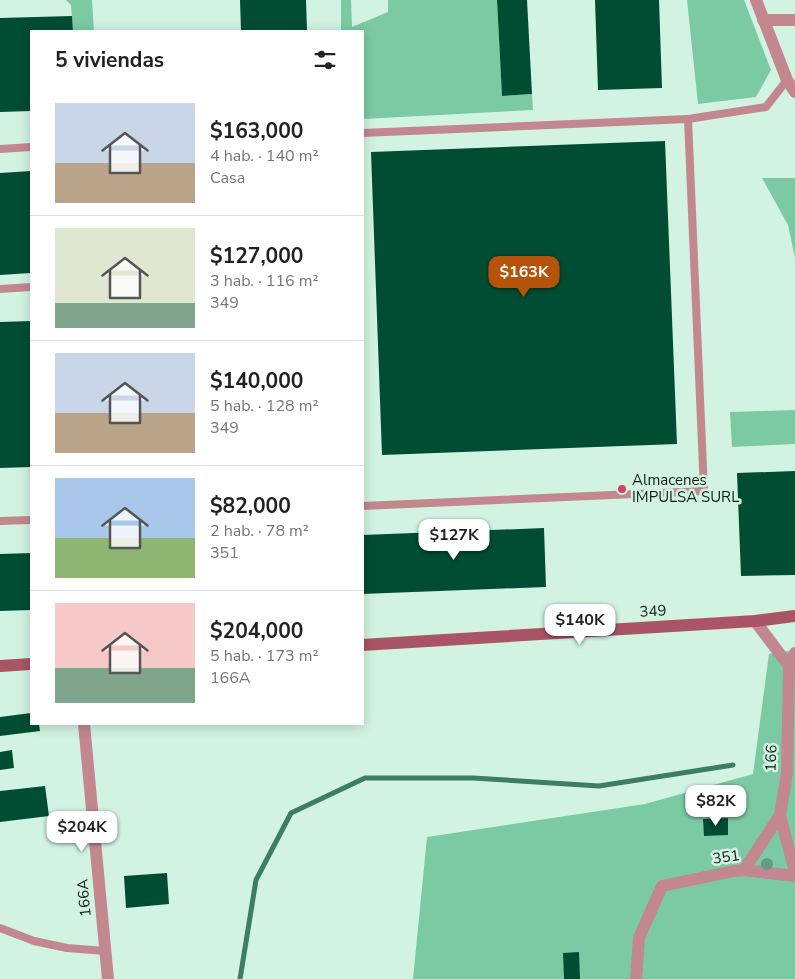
<!DOCTYPE html>
<html lang="es">
<head>
<meta charset="utf-8">
<style>
  body { margin:0; font-family:"Nunito Sans",sans-serif; background:#f2f2f2; color:#202124; height:100vh; display:flex; flex-direction:column; font-size:19px; white-space:nowrap }
  * { box-sizing:border-box; margin:0 }
  p { font-size:16px; color:#757577 }
  .icon { flex:none; width:28px; height:28px; fill:none; stroke:currentColor; stroke-width:2; stroke-linecap:round; stroke-linejoin:round }
  .map { position:relative; flex:1; overflow:hidden }
  .details { position:absolute; left:30px; top:30px; width:334px; height:695px; display:flex; flex-direction:column; background:#fff; border-radius:0px; box-shadow:0 2px 12px #0003 }
  .details>* { flex:none }
  .price { position:absolute; translate:-50% -42px; padding:0 11px; border-radius:10px; background:#fff; color:#222; font-size:16px; line-height:32px; filter:drop-shadow(0 1px 2px #0008) }
  .price::after { content:''; position:absolute; left:50%; top:30px; width:15px; height:11px; margin-left:-8px; background:inherit; clip-path:polygon(0 0,100% 0,50% 100%) }
  .price.selected { background:#b45309; color:#fff }
  ul { padding:0; list-style:none }
  li { display:flex; align-items:center; gap:15px; height:125px; padding:0 25px }
  li+li { border-top:1px solid #e0e0e0 }
  li span { display:grid; place-items:center; flex:none; width:140px; height:100px; border-radius:0px; color:#555 }
  li>.icon { margin-inline-start:auto }
  span .icon { width:60px; height:60px; fill:#fffc; stroke-width:1 }
  li b { font-size:21px }
  h2 { display:flex; justify-content:space-between; align-items:center; height:60px; padding:0 25px; font-size:21px }
  .map>svg:first-child { display:block }
</style>
</head>
<body>
<div class="map">
<svg width="795" height="979" viewBox="0 0 795 979">
  <rect width="100%" height="100%" fill="#d2f3e2"/>
  <!-- green -->
  <g fill="#7ccaa4">
    <polygon points="66,0 92,0 94,31 73,31 71,5"/>
    <polygon points="341,0 351,0 352,27 388,12 388,0 497,0 502,96 532,94 533,110 363,119 362,31 341,31"/>
    <polygon points="687,0 744,0 771,70 756,97 698,104"/>
    <polygon points="762,178 795,178 795,258 788,225"/>
    <polygon points="795,410 795,444 732,447 730,412"/>
    <polygon points="795,650 795,979 413,979 427,837 645,804 753,774 769,654"/>
  </g>
  <g fill="none" stroke-linecap="round" stroke-linejoin="round">
    <!-- stream -->
    <polyline stroke="#3d7d60" stroke-width="5" points="240,979 256,880 291,813 365,778 473,778 599,786 733,765"/>
  </g>
  <!-- building -->
  <g fill="#004d33">
    <polygon points="240,0 306,0 307,31 241,31"/>
    <polygon points="497,0 527,0 532,94 502,96"/>
    <polygon points="595,0 659,0 662,88 598,90"/>
    <polygon points="72,16 73,31 31,31 31,111 0,112 0,18"/>
    <polygon points="665,141 677,444 382,455 371,152"/>
    <polygon points="31,171 31,273 0,275 0,173"/>
    <polygon points="31,321 31,467 0,468 0,322"/>
    <polygon points="795,471 795,575 741,576 737,473"/>
    <polygon points="544,528 546,587 362,594 362,535"/>
    <polygon points="31,553 31,610 0,611 0,554"/>
    <polygon points="31,713 31,724 39,724 40,731 0,736 0,717"/>
    <polygon points="12,750 14,768 0,770 0,752"/>
    <polygon points="45,786 49,816 0,822 0,791"/>
    <polygon points="728,818 728,835 704,836 703,819"/>
    <polygon points="167,873 169,904 126,908 124,876"/>
    <polygon points="579,952 580,979 564,979 563,953"/>
  </g>
  <g fill="none" stroke-linecap="round" stroke-linejoin="round">
    <!-- lane -->
    <g stroke="#c2878f" stroke-width="8">
      <polyline points="688,119 766,107 787,80"/>
      <polyline points="362,133 688,119 704,491 362,506"/>
      <polyline points="0,149 31,147"/>
      <polyline points="0,289 31,287"/>
      <polyline points="0,521 31,520"/>
      <polyline points="0,928 34,941 67,948 105,951"/>
    </g>
    <!-- street -->
    <g stroke="#c2878f" stroke-width="12">
      <polyline points="756,0 787,80 795,92"/>
      <polyline points="763,20 795,20"/>
      <polyline points="789,666 795,653"/>
      <polyline points="84,724 108,979"/>
      <polyline points="780,815 795,872"/>
      <polyline points="744,870 780,815 787,774 789,666 755,621"/>
      <polyline points="636,979 639,938 662,886 734,871 744,870 795,876"/>
    </g>
    <!-- secondary -->
    <g stroke="#a95565" stroke-width="12">
      <polyline points="362,645 755,621 795,616"/>
      <polyline points="0,666 31,664"/>
    </g>
  </g>
  <!-- trees -->
  <circle fill="#659a84" cx="767" cy="864" r="6"/>
  <!-- markers -->
  <circle fill="#d24367" stroke="#d2f3e2" stroke-width="2" cx="622" cy="489" r="5"/>
  <g text-anchor="middle" stroke-width="5" stroke-linejoin="round" paint-order="stroke">
    <!-- poi labels -->
    <g font-size="15" fill="#101c16" stroke="#d2f3e2" text-anchor="start">
      <text x="632" y="485">Almacenes<tspan x="632" dy="17">IMPULSA SURL</tspan></text>
    </g>
    <!-- street labels -->
    <g font-size="15" fill="#101c16" stroke="#d2f3e2">
      <text transform="translate(653 611) rotate(-3)" y="5">349</text>
      <text transform="translate(771 758) rotate(-88)" y="5">166</text>
      <text transform="translate(726 857) rotate(-8)" y="5">351</text>
      <text transform="translate(84 898) rotate(-95)" y="5">166A</text>
    </g>
  </g>
</svg>
<b class="price selected" style="left:524px;top:298px">$163K</b>
<b class="price" style="left:454px;top:561px">$127K</b>
<b class="price" style="left:580px;top:646px">$140K</b>
<b class="price" style="left:716px;top:827px">$82K</b>
<b class="price" style="left:82px;top:853px">$204K</b>
<section class="details">
<h2>5 viviendas<svg class="icon" aria-label="filters" viewBox="0 0 24 24"><path d="M4 7h16M4 17h16"/><circle cx="9" cy="7" r="2"/><circle cx="15" cy="17" r="2"/></svg></h2>
<ul>
<li><span style="background:linear-gradient(#c9d6e8 60%,#b9a48a 0)"><svg class="icon" aria-label="home" viewBox="0 0 24 24"><path d="M3 11l9-7 9 7M6 9v11h12V9"/></svg></span><div><b>$163,000</b><p>4 hab. · 140 m²</p><p>Casa</p></div></li>
<li><span style="background:linear-gradient(#dfe7d0 75%,#7fa58c 0)"><svg class="icon" aria-label="home" viewBox="0 0 24 24"><path d="M3 11l9-7 9 7M6 9v11h12V9"/></svg></span><div><b>$127,000</b><p>3 hab. · 116 m²</p><p>349</p></div></li>
<li><span style="background:linear-gradient(#c9d6e8 60%,#b9a48a 0)"><svg class="icon" aria-label="home" viewBox="0 0 24 24"><path d="M3 11l9-7 9 7M6 9v11h12V9"/></svg></span><div><b>$140,000</b><p>5 hab. · 128 m²</p><p>349</p></div></li>
<li><span style="background:linear-gradient(#a9c7e8 60%,#8fb573 0)"><svg class="icon" aria-label="home" viewBox="0 0 24 24"><path d="M3 11l9-7 9 7M6 9v11h12V9"/></svg></span><div><b>$82,000</b><p>2 hab. · 78 m²</p><p>351</p></div></li>
<li><span style="background:linear-gradient(#f6c9c9 65%,#7fa58c 0)"><svg class="icon" aria-label="home" viewBox="0 0 24 24"><path d="M3 11l9-7 9 7M6 9v11h12V9"/></svg></span><div><b>$204,000</b><p>5 hab. · 173 m²</p><p>166A</p></div></li>
</ul>
</section>
</div>
</body>
</html>
